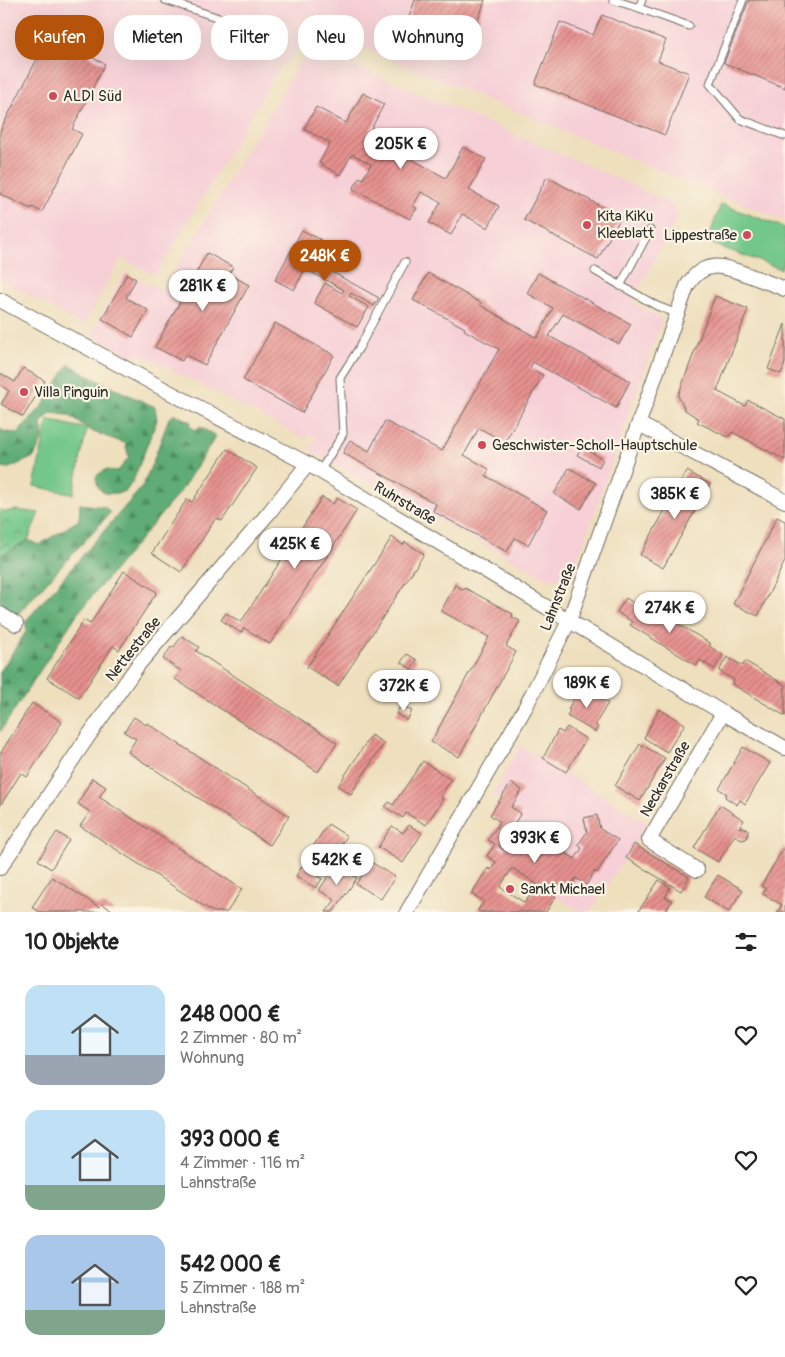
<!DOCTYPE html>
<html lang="de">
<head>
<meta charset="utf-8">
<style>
  body { margin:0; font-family:Pangolin,sans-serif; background:#f6f6f6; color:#222; height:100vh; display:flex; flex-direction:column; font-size:19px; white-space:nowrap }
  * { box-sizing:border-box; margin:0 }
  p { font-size:16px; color:#767676 }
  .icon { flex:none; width:28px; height:28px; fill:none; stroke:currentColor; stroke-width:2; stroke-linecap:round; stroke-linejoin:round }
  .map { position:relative; height:912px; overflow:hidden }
  .panel { display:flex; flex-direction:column; background:#fff; flex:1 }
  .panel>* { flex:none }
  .guide { position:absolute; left:15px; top:15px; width:500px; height:45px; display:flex; gap:10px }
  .price { position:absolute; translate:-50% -42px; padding:0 11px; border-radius:18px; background:#fff; color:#222; font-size:16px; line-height:32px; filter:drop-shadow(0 1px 2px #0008) }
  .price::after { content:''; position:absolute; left:50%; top:30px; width:15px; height:11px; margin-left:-8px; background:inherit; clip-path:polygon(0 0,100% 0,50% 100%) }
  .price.on { background:#b45309; color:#fff }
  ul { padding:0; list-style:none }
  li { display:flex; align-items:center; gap:15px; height:125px; padding:0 25px }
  li span { display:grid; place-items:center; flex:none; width:140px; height:100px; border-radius:15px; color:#555 }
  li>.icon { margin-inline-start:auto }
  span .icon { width:60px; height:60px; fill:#fffc; stroke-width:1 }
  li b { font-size:21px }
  h2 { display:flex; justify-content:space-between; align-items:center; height:60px; padding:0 25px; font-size:21px }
  .pill { padding:0 18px; border-radius:20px; background:#fff; box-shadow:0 5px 20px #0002; font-size:18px; line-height:45px }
  .pill.on { background:#b45309; color:#fff }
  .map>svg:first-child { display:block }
</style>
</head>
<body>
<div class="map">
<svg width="785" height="912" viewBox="0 0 785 912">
  <defs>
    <pattern id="forest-firs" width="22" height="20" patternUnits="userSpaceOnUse" patternTransform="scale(1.25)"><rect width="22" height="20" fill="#5eac76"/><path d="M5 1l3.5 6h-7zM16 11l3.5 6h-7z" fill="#4e8c61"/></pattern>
    <pattern id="park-crowns" width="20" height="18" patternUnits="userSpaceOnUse" patternTransform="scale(1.25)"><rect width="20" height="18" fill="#73c78a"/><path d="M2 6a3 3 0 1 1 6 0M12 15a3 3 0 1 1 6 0" fill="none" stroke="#5fa271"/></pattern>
    <pattern id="building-hatch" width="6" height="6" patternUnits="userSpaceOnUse" patternTransform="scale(1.25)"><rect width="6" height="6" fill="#e7918f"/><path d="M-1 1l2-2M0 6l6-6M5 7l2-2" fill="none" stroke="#bb7775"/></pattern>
  </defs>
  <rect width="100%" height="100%" fill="#fcf5e5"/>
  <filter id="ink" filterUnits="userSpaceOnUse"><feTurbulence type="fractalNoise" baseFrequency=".02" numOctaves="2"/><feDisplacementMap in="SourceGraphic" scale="10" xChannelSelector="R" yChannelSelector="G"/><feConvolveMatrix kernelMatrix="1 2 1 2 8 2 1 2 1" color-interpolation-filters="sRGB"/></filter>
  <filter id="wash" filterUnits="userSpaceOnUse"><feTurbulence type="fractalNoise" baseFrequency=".0096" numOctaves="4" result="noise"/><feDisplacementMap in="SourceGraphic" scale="20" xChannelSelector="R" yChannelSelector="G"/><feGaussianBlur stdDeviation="1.12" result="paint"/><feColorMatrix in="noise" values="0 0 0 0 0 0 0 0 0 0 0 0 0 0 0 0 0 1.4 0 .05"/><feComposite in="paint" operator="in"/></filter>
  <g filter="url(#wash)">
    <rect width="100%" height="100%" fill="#eedfbd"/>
    <!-- built -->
    <g fill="#f6cfd7">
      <polygon points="0,0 785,0 785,220 709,191 339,38 308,40 278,70 156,275 121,258 83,326 0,279"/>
      <polygon points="309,46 628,183 672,204 679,214 632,302 662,319 590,525 574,567 568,574 550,579 541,575 310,451 315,437 309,434 306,439 141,354 129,356 91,334 125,273 163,291"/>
      <polygon points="520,745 647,823 590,912 581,912 513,869 510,872 487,856 494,844 488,840 500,822 490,815 500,799 493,794"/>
    </g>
    <!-- green -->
    <g fill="#73c78a" stroke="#4f795a">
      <polygon points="721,204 785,228 785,257 781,269 707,242"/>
      <polygon points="48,420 87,429 73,494 34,486"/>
    </g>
    <!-- forest -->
    <g fill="url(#forest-firs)" stroke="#446c50">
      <path d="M69 364C96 382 126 393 155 407L157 420 133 481 126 491C109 495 97 497 96 476L105 470 118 471 129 457 125 443 93 432 68 415 51 413 41 423 43 437 34 457 9 468 0 467V429L5 432 18 433 44 404Z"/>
      <polygon points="175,414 191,422 189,426 197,431 200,427 216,436 180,492 77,614 0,732 0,672 27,630 25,622 142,487 153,462 169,418"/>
      <polygon points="80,504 105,507 110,513 15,617 0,607 0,556 28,540 39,545 79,520"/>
    </g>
    <!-- park -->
    <polygon fill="url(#park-crowns)" stroke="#4f795a" points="0,508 4,512 17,510 39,513 28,540 0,556"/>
    <g id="blocks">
      <!-- building -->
      <g fill="url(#building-hatch)" fill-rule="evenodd">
        <polygon points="415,0 485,0 468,50 405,28"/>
        <polygon points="749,0 785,0 785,88 724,63"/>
        <polygon points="602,15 666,40 658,61 689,73 665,135 535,84 560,22 593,35"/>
        <polygon points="58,18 85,31 75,49 105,64 72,129 82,134 42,212 32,207 31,209 0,194 0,131"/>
        <polygon points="363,93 384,104 368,135 446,178 463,147 486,159 469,190 499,206 488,228 462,214 451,235 429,223 441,202 421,192 413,206 417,208 410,219 353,189 360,177 363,179 371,164 352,154 340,175 319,163 330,143 304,129 316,107 346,123"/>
        <polygon points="547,177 621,217 598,259 524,220"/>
        <polygon points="302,230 321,240 310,260 379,298 374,306 351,293 349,296 369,307 357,327 314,303 325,283 342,293 344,290 305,269 294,290 275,280"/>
        <polygon points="207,253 233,267 229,274 249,285 205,365 185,355 182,361 155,347"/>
        <polygon points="428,273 481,303 480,305 537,338 553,308 527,293 538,273 631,324 619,344 563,314 549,336 630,381 616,408 533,362 530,368 543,375 505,442 479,428 464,455 489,469 486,476 547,510 528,545 515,538 507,552 433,511 436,504 343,453 350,440 369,451 385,421 442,451 499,349 464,330 465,328 413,300"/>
        <polygon points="127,274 136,279 126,298 148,310 133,337 102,319"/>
        <polygon points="715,296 748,309 717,391 745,406 748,400 785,419 785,460 732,432 728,437 697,422 699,419 685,410 678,396"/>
        <polygon points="275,323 334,355 302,413 243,380"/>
        <polygon points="785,324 785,363 781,374 768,369"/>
        <polygon points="23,368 45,381 23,417 1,404 9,391 0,385 0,373 15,382"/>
        <polygon points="582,447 603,459 599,467 577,455"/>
        <polygon points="227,449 257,468 222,521 216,518 181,572 152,553 187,499 192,502"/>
        <polygon points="569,468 596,483 581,509 554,494"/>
        <polygon points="687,471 710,484 663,568 640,555"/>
        <polygon points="322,497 333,504 337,498 357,510 270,644 244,628 241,633 221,620 226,613 241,622"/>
        <polygon points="777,517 785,521 785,561 758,616 733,604"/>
        <polygon points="392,537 403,545 405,542 424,554 338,686 307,667"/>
        <polygon points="124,571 157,592 119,650 113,646 79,698 47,678 84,620 90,624"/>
        <polygon points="455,585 464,590 465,588 513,614 512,617 520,621 506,646 516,652 459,757 431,742 489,637 441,611"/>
        <polygon points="626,598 641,608 644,603 711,644 709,646 723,655 714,669 700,660 697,666 630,625 632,622 617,612"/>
        <polygon points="182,636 199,647 196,651 337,743 318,772 175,679 181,671 163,659 171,647 173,648"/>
        <polygon points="407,654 417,660 411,669 401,662"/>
        <polygon points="727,657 743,666 745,661 785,685 785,716 732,684 734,680 719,671"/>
        <polygon points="581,687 608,703 595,725 598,727 595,732 567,716 570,710 568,709"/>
        <polygon points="32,703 62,722 27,777 21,773 0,806 0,754"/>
        <polygon points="401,705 412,711 407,720 396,714"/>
        <polygon points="659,709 685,724 667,752 644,738"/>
        <polygon points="134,717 146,725 147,723 289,816 270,845 128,752 136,739 124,732"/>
        <polygon points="567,727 586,739 566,772 543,758 558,730 563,733"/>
        <polygon points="371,735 384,743 351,794 338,786"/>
        <polygon points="640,744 665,758 640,801 615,786"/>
        <polygon points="743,747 770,763 745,804 740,800 737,805 725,797 727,794 719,789"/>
        <polygon points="423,761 451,780 440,797 443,799 426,825 406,813 403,818 385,807 389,802 393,805"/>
        <polygon points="92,778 106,787 99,797 242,889 227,912 213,912 80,826 90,812 78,804"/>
        <path d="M511 783 522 790 511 807 521 813 499 847 504 850 518 827 533 837 531 841 550 853 555 846 575 859 582 848 578 845 587 832 584 818 597 815 600 829 618 840 597 873 595 871 586 885 576 878 567 891 554 883 549 892 556 896 546 912H480L478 910 484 901 471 894 488 868 491 870 496 862 487 856 495 844 488 840 500 822 490 815ZM512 868 537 884 525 903 500 887Z"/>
        <polygon points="720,805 744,820 739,828 743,827 748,830 748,835 746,839 742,840 735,835 718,862 694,848"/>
        <polygon points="328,824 347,836 330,864 327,862 317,876 322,879 316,888 296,876 302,866 305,868 316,851 312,848"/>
        <polygon points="409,825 422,833 403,863 378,847 392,826 403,833"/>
        <polygon points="57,832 69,840 51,869 38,860"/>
        <polygon points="634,844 689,877 681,891 626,858"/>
        <polygon points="785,846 785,912 777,912 782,905 763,894 766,889 761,886"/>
        <polygon points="371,862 395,877 381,899 356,884"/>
        <polygon points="336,865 357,878 333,912 326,912 335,900 319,890"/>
        <polygon points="718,875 743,890 729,912 704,897"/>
        <polygon points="52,877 99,907 102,904 115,912 40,912 32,907"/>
        <polygon points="659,880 670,888 665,897 672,901 665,912 638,912"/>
      </g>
    </g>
  </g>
  <g filter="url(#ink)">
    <use href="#blocks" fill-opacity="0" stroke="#6f6a5e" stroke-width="1"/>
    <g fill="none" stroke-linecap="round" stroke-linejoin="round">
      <defs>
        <g id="lane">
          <polyline points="165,0 267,34"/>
          <polyline points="613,0 639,8 642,0"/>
          <polyline points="743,0 710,84 740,119 785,136"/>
          <polyline points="639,8 689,26"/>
          <polyline points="595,271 657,306 678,314"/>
          <polyline points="620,286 650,230"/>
          <polyline points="320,471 343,434 340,378 359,348 405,262"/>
        </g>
        <g id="street">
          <polyline points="0,300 171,393 308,464 723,713 785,748"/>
          <polyline points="639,424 785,501"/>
          <polyline points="0,614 16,624"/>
          <polyline points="0,868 87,738 138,665 267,515 308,464"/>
          <polyline points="697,870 649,840 723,713"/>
          <path d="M407 912 525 708 569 621 687 286C704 258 723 266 748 275 761 280 773 284 785 289"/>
        </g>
      </defs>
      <!-- lane casing -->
      <use href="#lane" stroke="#6f6a5e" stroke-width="9"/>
      <!-- street casing -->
      <use href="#street" stroke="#6f6a5e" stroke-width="16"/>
      <!-- lane -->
      <use href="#lane" stroke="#fff" stroke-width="7"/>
      <!-- street -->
      <use href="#street" stroke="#fff" stroke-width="14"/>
    </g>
  </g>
  <!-- markers -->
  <g fill="#d1495b" stroke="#fcf5e5" stroke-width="2">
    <circle cx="53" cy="96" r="5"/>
    <circle cx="587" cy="225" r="5"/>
    <circle cx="747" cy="235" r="5"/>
    <circle cx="24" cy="392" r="5"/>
    <circle cx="482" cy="445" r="5"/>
    <circle cx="510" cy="889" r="5"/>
  </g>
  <g text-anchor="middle" stroke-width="4.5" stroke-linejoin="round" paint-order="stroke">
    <!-- poi labels -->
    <g font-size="15" fill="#2b2b2b" stroke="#fcf5e5" text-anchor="start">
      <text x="63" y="101">ALDI Süd</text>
      <text x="597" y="221">Kita KiKu<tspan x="597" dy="17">Kleeblatt</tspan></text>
      <text x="737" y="240" text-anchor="end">Lippestraße</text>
      <text x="34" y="397">Villa Pinguin</text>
      <text x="492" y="450">Geschwister-Scholl-Hauptschule</text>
      <text x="520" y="894">Sankt Michael</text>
    </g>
    <!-- street labels -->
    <g font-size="15" fill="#2b2b2b" stroke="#fcf5e5">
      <text transform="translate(405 503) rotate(31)" y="5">Ruhrstraße</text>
      <text transform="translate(558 597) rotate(-68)" y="5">Lahnstraße</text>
      <text transform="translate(133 649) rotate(-51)" y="5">Nettestraße</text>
      <text transform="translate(665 779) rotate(-60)" y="5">Neckarstraße</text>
    </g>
  </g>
</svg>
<b class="price" style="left:401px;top:170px">205K €</b>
<b class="price on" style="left:325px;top:282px">248K €</b>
<b class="price" style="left:203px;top:312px">281K €</b>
<b class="price" style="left:675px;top:520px">385K €</b>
<b class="price" style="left:295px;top:570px">425K €</b>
<b class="price" style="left:670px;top:634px">274K €</b>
<b class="price" style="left:587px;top:709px">189K €</b>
<b class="price" style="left:404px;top:712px">372K €</b>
<b class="price" style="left:535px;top:864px">393K €</b>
<b class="price" style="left:337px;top:886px">542K €</b>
<div class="guide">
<a class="pill on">Kaufen</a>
<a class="pill">Mieten</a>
<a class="pill">Filter</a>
<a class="pill">Neu</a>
<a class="pill">Wohnung</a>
</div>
</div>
<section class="panel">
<h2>10 Objekte<svg class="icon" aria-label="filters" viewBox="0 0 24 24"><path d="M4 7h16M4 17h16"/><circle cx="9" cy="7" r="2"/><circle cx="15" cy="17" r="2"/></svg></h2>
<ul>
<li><span style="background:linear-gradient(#bfe0f5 70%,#9aa5b1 0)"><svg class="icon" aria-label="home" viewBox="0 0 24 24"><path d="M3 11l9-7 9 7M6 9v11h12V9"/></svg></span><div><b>248 000 €</b><p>2 Zimmer · 80 m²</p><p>Wohnung</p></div><svg class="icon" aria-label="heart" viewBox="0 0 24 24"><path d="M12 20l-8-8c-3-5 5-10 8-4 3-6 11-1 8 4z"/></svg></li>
<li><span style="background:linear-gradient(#bfe0f5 75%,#7fa58c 0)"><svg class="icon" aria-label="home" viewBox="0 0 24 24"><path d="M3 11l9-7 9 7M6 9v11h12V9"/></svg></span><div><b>393 000 €</b><p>4 Zimmer · 116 m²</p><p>Lahnstraße</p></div><svg class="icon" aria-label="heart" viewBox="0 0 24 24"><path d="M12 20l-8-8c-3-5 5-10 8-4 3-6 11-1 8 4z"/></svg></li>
<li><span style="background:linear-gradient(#a9c7e8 75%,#7fa58c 0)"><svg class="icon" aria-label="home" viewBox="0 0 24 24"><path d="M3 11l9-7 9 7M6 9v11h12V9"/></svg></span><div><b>542 000 €</b><p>5 Zimmer · 188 m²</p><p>Lahnstraße</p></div><svg class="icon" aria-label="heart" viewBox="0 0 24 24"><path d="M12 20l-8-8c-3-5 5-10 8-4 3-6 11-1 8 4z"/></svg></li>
</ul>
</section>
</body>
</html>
